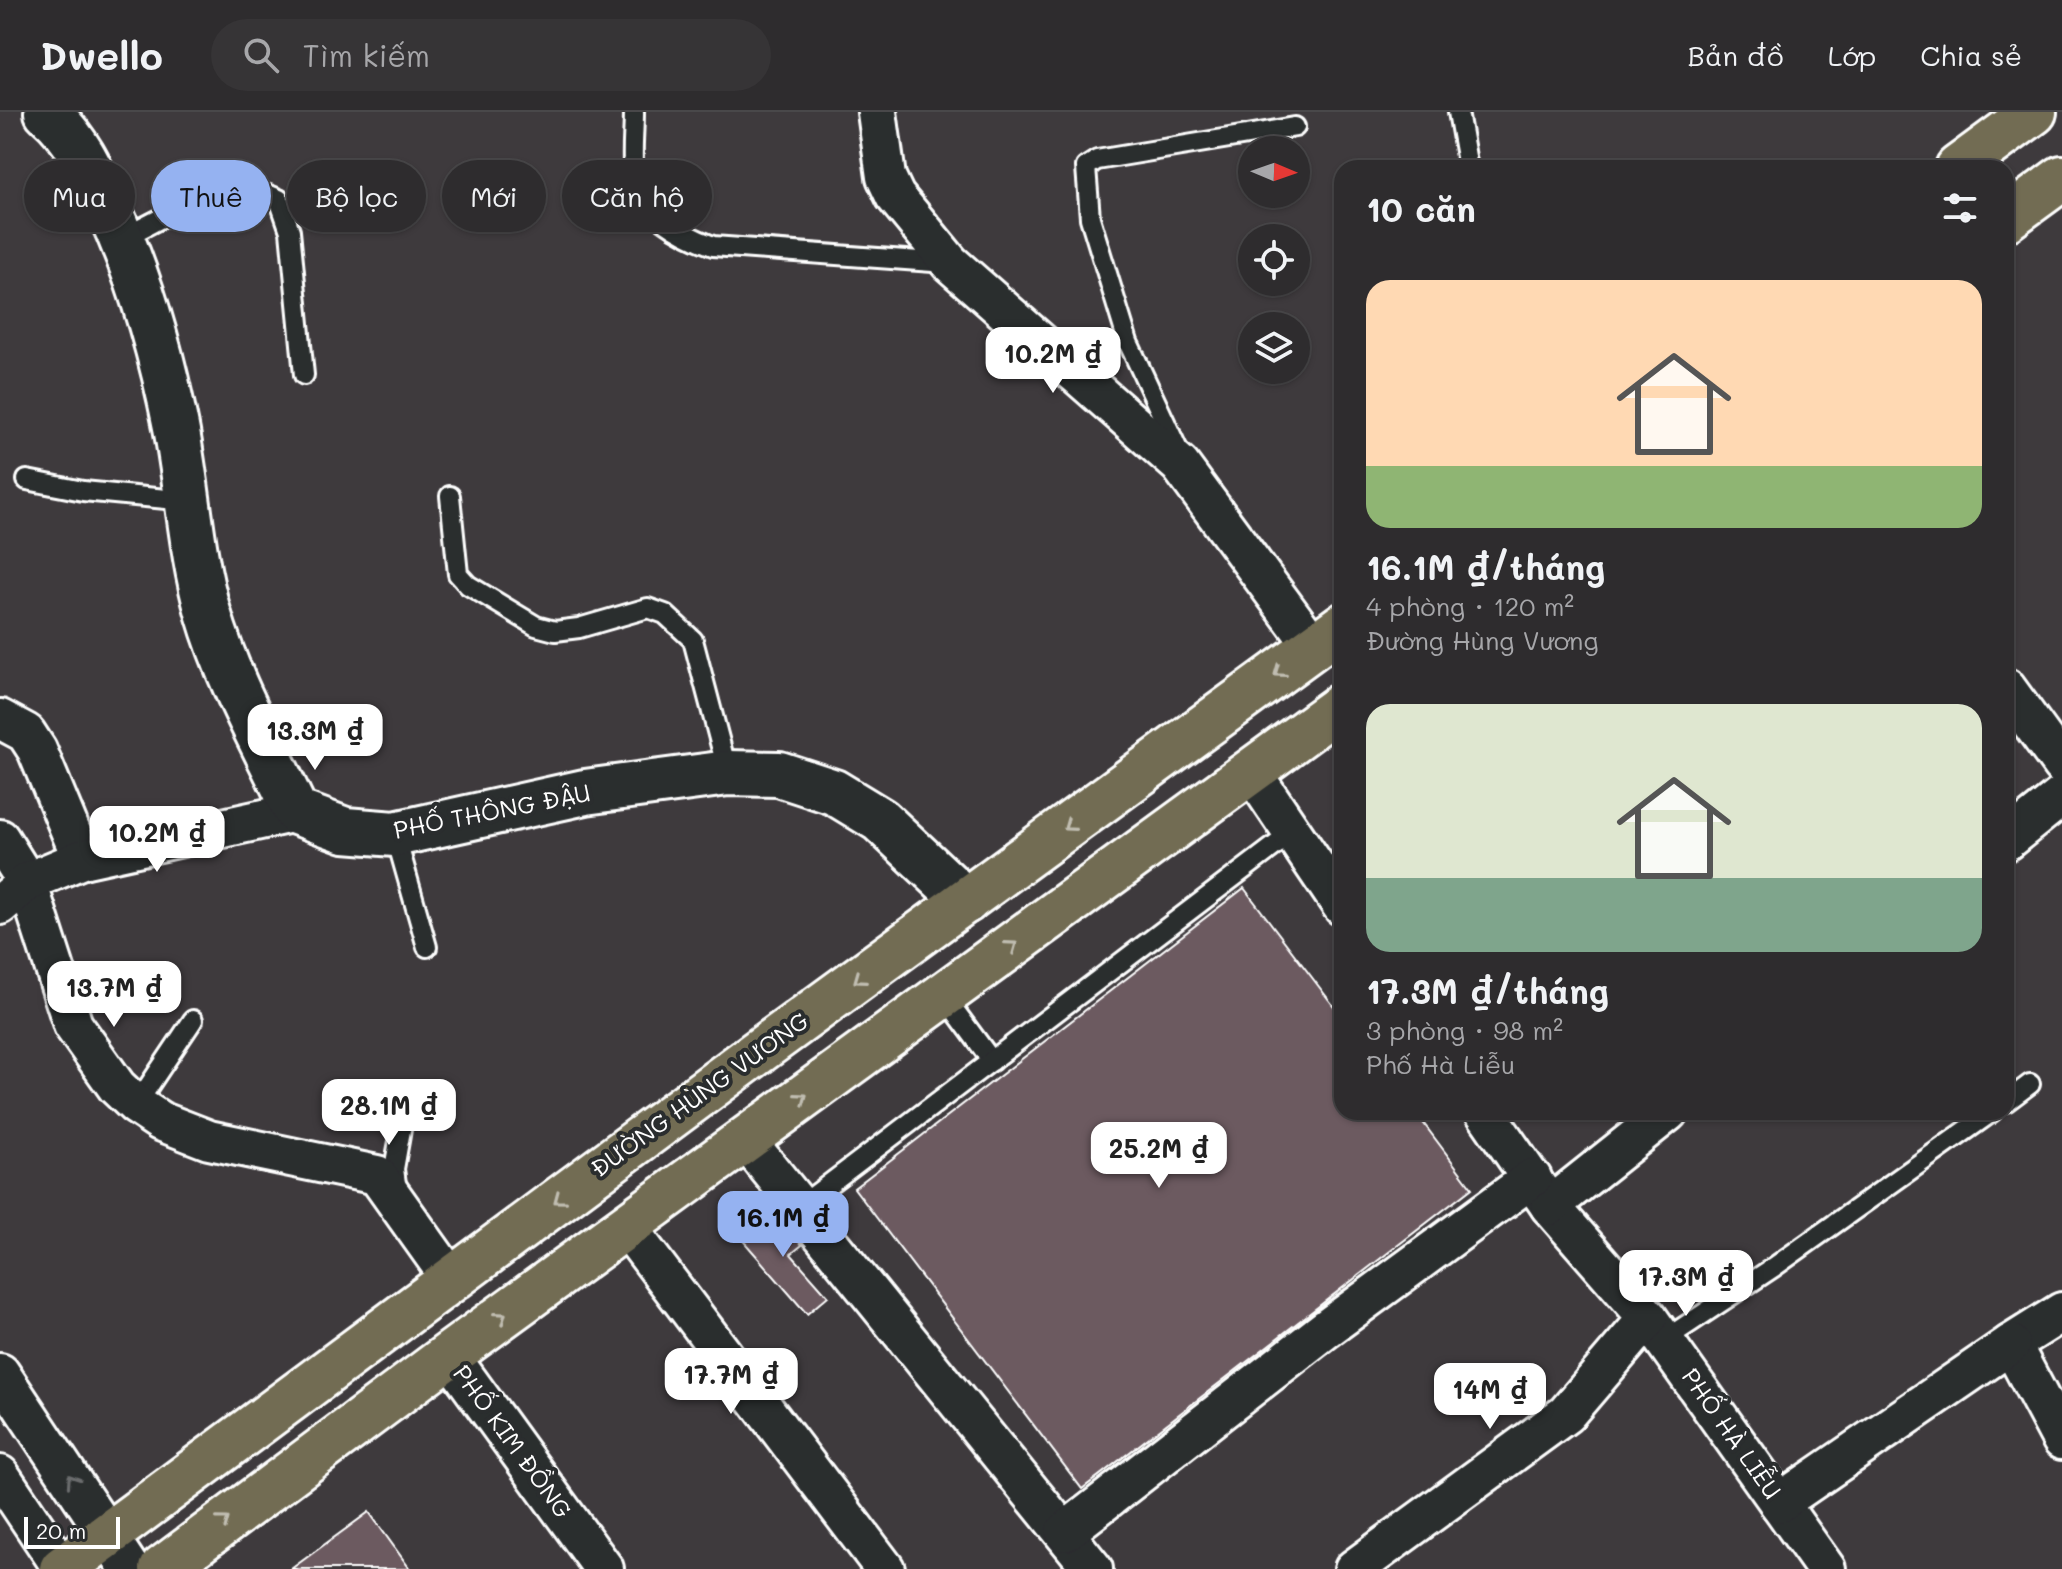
<!DOCTYPE html>
<html lang="vi">
<head>
<meta charset="utf-8">
<style>
  body { margin:0; font-family:Mali,sans-serif; background:#363436; color:#f1f3f6; height:100vh; display:flex; flex-direction:column; font-size:30px; white-space:nowrap }
  * { box-sizing:border-box; margin:0 }
  p { font-size:26px; color:#a7a7aa }
  .icon { flex:none; width:44px; height:44px; fill:none; stroke:currentColor; stroke-width:2; stroke-linecap:round; stroke-linejoin:round }
  .map { position:relative; flex:1; overflow:hidden }
  .sheet { position:absolute; left:1334px; top:48px; width:680px; height:960px; display:flex; flex-direction:column; background:#2e2c2e; border-radius:24px; box-shadow:0 2px 6px #0004,0 0 0 2px #49484a }
  .sheet>* { flex:none }
  .banner { position:absolute; left:24px; top:48px; width:760px; height:72px; display:flex; gap:16px }
  .needle { width:52px; rotate:92deg }
  .tools { position:absolute; left:1238px; top:24px; display:grid; gap:16px }
  .tools a { display:grid; place-items:center; width:72px; height:72px; border-radius:50%; background:#2e2c2e; box-shadow:0 2px 6px #0004,0 0 0 2px #49484a; font-size:40px }
  .scale { position:absolute; left:24px; bottom:20px; width:96px; box-sizing:border-box; padding-left:8px; border:4px solid #fff; border-top:0; font-size:22px; line-height:28px; white-space:nowrap; color:#fff; -webkit-text-stroke:6px #2a2d2e; paint-order:stroke }
  .price { position:absolute; translate:-50% -68px; padding:0 18px; border-radius:16px; background:#fff; color:#222; font-size:26px; line-height:52px; filter:drop-shadow(0 2px 4px #0008) }
  .price::after { content:''; position:absolute; left:50%; top:48px; width:24px; height:18px; margin-left:-12px; background:inherit; clip-path:polygon(0 0,100% 0,50% 100%) }
  .price.selected { background:#95b2f1; color:#111 }
  ul { padding:0; list-style:none }
  li { display:grid; align-content:center; gap:16px; height:424px; padding:0 32px }
  li span { display:grid; place-items:center; height:248px; border-radius:24px; color:#555 }
  li>.icon { margin-inline-start:auto }
  span .icon { width:144px; height:144px; fill:#fffc; stroke-width:1 }
  li b { font-size:34px }
  h2 { display:flex; justify-content:space-between; align-items:center; height:96px; padding:0 32px; font-size:34px }
  .chip { padding:0 28px; border-radius:36px; background:#2e2c2e; box-shadow:0 2px 6px #0004,0 0 0 2px #49484a; font-size:28px; line-height:72px }
  .chip.selected { background:#95b2f1; color:#111 }
  header { display:flex; align-items:center; gap:48px; box-sizing:border-box; height:112px; padding:0 40px; background:#2e2c2e; border-bottom:2px solid #49484a }
  header strong { font-size:38px }
  nav { display:flex; gap:44px; margin-inline-start:auto; font-size:28px }
  .search { width:560px; height:72px; background:#363436; display:flex; align-items:center; gap:20px; box-sizing:border-box; padding:0 28px; border-radius:44px; color:#a7a7aa; font-size:30px }
  .map>svg:first-child { display:block }
</style>
</head>
<body>
<header>
<strong>Dwello</strong>
<div class="search"><svg class="icon" aria-label="search" viewBox="0 0 24 24"><circle cx="10" cy="10" r="6"/><path d="M15 15l6 6"/></svg>Tìm kiếm</div>
<nav><a>Bản đồ</a><a>Lớp</a><a>Chia sẻ</a></nav>
</header>
<div class="map">
<svg width="2062" height="1457" viewBox="0 0 2062 1457">
  <rect width="100%" height="100%" fill="#3e3a3d"/>
  <filter id="ink" filterUnits="userSpaceOnUse"><feTurbulence type="fractalNoise" baseFrequency=".0125" numOctaves="2"/><feDisplacementMap in="SourceGraphic" scale="16" xChannelSelector="R" yChannelSelector="G"/><feConvolveMatrix kernelMatrix="1 2 1 2 8 2 1 2 1" color-interpolation-filters="sRGB"/></filter>
  <g filter="url(#ink)">
    <!-- building -->
    <g fill="#6c5a61" stroke="#fff" stroke-width="2">
      <polygon points="1244,776 1342,905 1342,1000 1415,1000 1472,1076 1082,1377 854,1076"/>
      <polygon points="773,1096 802,1133 791,1142 828,1184 807,1202 740,1125"/>
      <polygon points="369,1400 410,1457 291,1457"/>
    </g>
    <g fill="none" stroke-linecap="round" stroke-linejoin="round">
      <defs>
        <g id="lane">
          <path d="M634 0C634 21 631 44 634 64 639 100 683 123 713 134L947 151"/>
          <polyline points="1458,0 1468,56"/>
          <path d="M122 126C170 104 227 61 279 87L290 119 304 263"/>
          <polyline points="1180,342 1128,230 1090,106 1086,55 1097,48 1295,15"/>
          <polyline points="27,368 83,379 187,389"/>
          <polyline points="450,384 458,462 468,473 536,514 555,519 579,516 648,496 665,502 693,528 728,661"/>
          <polyline points="395,722 427,835"/>
          <polyline points="944,884 992,949"/>
          <polyline points="2006,990 2030,972"/>
          <polyline points="136,993 193,908"/>
          <polyline points="397,1079 394,1057 404,1001"/>
          <polyline points="799,1095 1293,720"/>
          <polyline points="1664,1228 1774,1155 1992,1000"/>
        </g>
        <g id="street">
          <polyline points="877,0 886,65 895,84 950,151 1180,353 1314,535"/>
          <polyline points="2006,576 2062,653"/>
          <polyline points="0,607 26,621 37,638 82,747"/>
          <polyline points="1251,659 1342,794"/>
          <polyline points="0,727 27,770 73,913 117,975 136,993 160,1009 209,1028 377,1063 451,1167"/>
          <polyline points="2006,729 2062,684"/>
          <polyline points="0,793 27,770 82,747 296,700"/>
          <polyline points="1485,1000 1550,1094 1648,1206 1826,1457"/>
          <polyline points="745,1027 1093,1457"/>
          <polyline points="1550,1094 1668,1000"/>
          <polyline points="626,1114 885,1457"/>
          <polyline points="2062,1200 2011,1232 2062,1328"/>
          <polyline points="449,1243 604,1457"/>
          <polyline points="0,1261 130,1457"/>
          <polyline points="0,1363 63,1457"/>
          <polyline points="1779,1391 2011,1232"/>
          <polyline points="1065,1420 1326,1217 1532,1066"/>
          <polyline points="1354,1457 1566,1302 1648,1206"/>
        </g>
        <path id="secondary" d="M47 0C78 27 92 60 108 96 141 167 161 239 176 315 188 377 191 440 208 500 228 570 265 634 296 700L345 718 395 722 585 680 728 661 779 662 834 680 880 708 966 789"/>
        <g id="primary">
          <polyline points="1958,56 2034,0"/>
          <polyline points="2006,107 2062,66"/>
          <polyline points="62,1457 747,948 1342,514"/>
          <polyline points="162,1457 449,1243 1342,593"/>
        </g>
      </defs>
      <!-- lane casing -->
      <use href="#lane" stroke="#fff" stroke-width="24"/>
      <!-- street casing -->
      <use href="#street" stroke="#fff" stroke-width="44"/>
      <!-- secondary casing -->
      <use href="#secondary" stroke="#fff" stroke-width="50"/>
      <!-- primary casing -->
      <use href="#primary" stroke="#fff" stroke-width="50"/>
      <!-- lane -->
      <use href="#lane" stroke="#2a2d2e" stroke-width="18"/>
      <!-- street -->
      <use href="#street" stroke="#2a2d2e" stroke-width="38"/>
      <!-- secondary -->
      <use href="#secondary" stroke="#2a2d2e" stroke-width="44"/>
      <!-- primary -->
      <use href="#primary" stroke="#726c52" stroke-width="44"/>
    </g>
    <!-- one-way arrows -->
    <defs><path id="oneway-chevron" d="M-2-3.5L2.5 0L-2 3.5" fill="none" stroke-width="1.6" stroke-linecap="round" stroke-linejoin="round" transform="scale(2)"/></defs>
    <g stroke="#c0bdb1">
      <use href="#oneway-chevron" transform="translate(1279 560) rotate(144)"/>
      <use href="#oneway-chevron" transform="translate(1069 714) rotate(144)"/>
      <use href="#oneway-chevron" transform="translate(1012 834) rotate(-36)"/>
      <use href="#oneway-chevron" transform="translate(859 867) rotate(144)"/>
      <use href="#oneway-chevron" transform="translate(802 986) rotate(-36)"/>
      <use href="#oneway-chevron" transform="translate(559 1087) rotate(143)"/>
      <use href="#oneway-chevron" transform="translate(501 1205) rotate(-36)"/>
      <use href="#oneway-chevron" transform="translate(224 1409) rotate(-37)"/>
    </g>
    <use stroke="#6a6c6d" href="#oneway-chevron" transform="translate(72 1368) rotate(-124)"/>
  </g>
  <g text-anchor="middle" stroke-width="8" stroke-linejoin="round" paint-order="stroke">
    <!-- street labels -->
    <g font-size="24" fill="#fff" stroke="#2a2d2e">
      <text transform="translate(492 700) rotate(-11)" y="8">PHỐ THÔNG ĐẬU</text>
      <text transform="translate(700 983) rotate(-36)" y="8">ĐƯỜNG HÙNG VƯƠNG</text>
      <text transform="translate(1731 1322) rotate(55)" y="8">PHỐ HÀ LIỄU</text>
      <text transform="translate(512 1330) rotate(54)" y="8">PHỐ KIM ĐỒNG</text>
    </g>
  </g>
</svg>
<div class="tools">
<a><svg class="needle" viewBox="-14 -14 28 28"><path d="M0-13l5 13h-10z" fill="#e53935"/><path d="M0 13l5-13h-10z" fill="#a7a7aa"/></svg></a>
<a><svg class="icon" aria-label="locate" viewBox="0 0 24 24"><circle cx="12" cy="12" r="6"/><path d="M12 2v4M12 18v4M2 12h4M18 12h4"/></svg></a>
<a><svg class="icon" aria-label="layers" viewBox="0 0 24 24"><path d="M12 4l9 5-9 5-9-5zM3 14l9 5 9-5"/></svg></a>
</div>
<div class="scale">20 m</div>
<b class="price" style="left:1053px;top:283px">10.2M ₫</b>
<b class="price" style="left:315px;top:660px">13.3M ₫</b>
<b class="price" style="left:157px;top:762px">10.2M ₫</b>
<b class="price" style="left:114px;top:917px">13.7M ₫</b>
<b class="price" style="left:389px;top:1035px">28.1M ₫</b>
<b class="price" style="left:1159px;top:1078px">25.2M ₫</b>
<b class="price selected" style="left:783px;top:1147px">16.1M ₫</b>
<b class="price" style="left:1686px;top:1206px">17.3M ₫</b>
<b class="price" style="left:731px;top:1304px">17.7M ₫</b>
<b class="price" style="left:1490px;top:1319px">14M ₫</b>
<div class="banner">
<a class="chip">Mua</a>
<a class="chip selected">Thuê</a>
<a class="chip">Bộ lọc</a>
<a class="chip">Mới</a>
<a class="chip">Căn hộ</a>
</div>
<section class="sheet">
<h2>10 căn<svg class="icon" aria-label="filters" viewBox="0 0 24 24"><path d="M4 7h16M4 17h16"/><circle cx="9" cy="7" r="2"/><circle cx="15" cy="17" r="2"/></svg></h2>
<ul>
<li><span style="background:linear-gradient(#ffd9b3 75%,#8fb573 0)"><svg class="icon" aria-label="home" viewBox="0 0 24 24"><path d="M3 11l9-7 9 7M6 9v11h12V9"/></svg></span><div><b>16.1M ₫/tháng</b><p>4 phòng · 120 m²</p><p>Đường Hùng Vương</p></div></li>
<li><span style="background:linear-gradient(#dfe7d0 70%,#7fa58c 0)"><svg class="icon" aria-label="home" viewBox="0 0 24 24"><path d="M3 11l9-7 9 7M6 9v11h12V9"/></svg></span><div><b>17.3M ₫/tháng</b><p>3 phòng · 98 m²</p><p>Phố Hà Liễu</p></div></li>
</ul>
</section>
</div>
</body>
</html>
